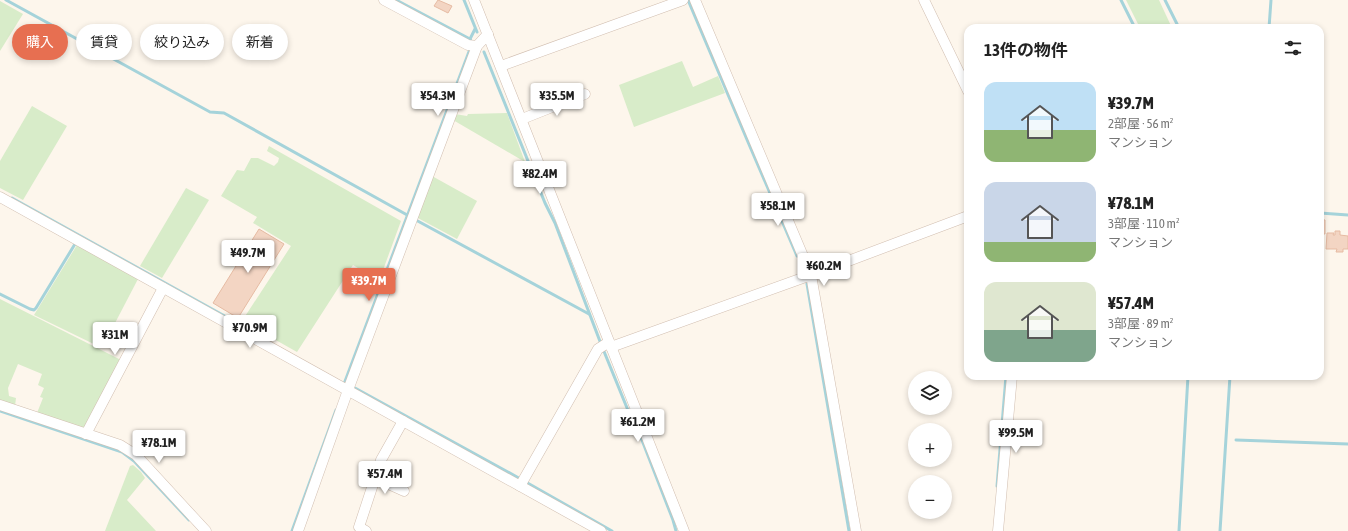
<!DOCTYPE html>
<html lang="ja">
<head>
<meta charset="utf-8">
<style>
  body { margin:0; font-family:"Asap Condensed","Noto Sans JP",sans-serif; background:#f6f6f6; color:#222; height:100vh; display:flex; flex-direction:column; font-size:15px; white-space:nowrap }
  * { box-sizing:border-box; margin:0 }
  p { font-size:13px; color:#767676 }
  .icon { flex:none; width:22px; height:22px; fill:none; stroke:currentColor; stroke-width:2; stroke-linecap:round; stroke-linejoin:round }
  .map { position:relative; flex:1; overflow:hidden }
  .sheet { position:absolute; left:964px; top:24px; width:360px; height:356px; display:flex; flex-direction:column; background:#fff; border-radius:12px; box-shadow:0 2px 6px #0003 }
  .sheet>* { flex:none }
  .hud { position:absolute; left:12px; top:24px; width:380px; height:36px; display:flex; gap:8px }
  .controls { position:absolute; left:908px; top:371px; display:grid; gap:8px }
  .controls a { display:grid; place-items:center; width:44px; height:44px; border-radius:50%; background:#fff; box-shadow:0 2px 6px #0003; font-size:20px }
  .price { position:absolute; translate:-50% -34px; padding:0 9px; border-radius:4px; background:#fff; color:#222; font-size:13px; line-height:26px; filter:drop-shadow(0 1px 2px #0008) }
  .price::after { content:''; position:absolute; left:50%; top:24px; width:12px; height:9px; margin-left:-6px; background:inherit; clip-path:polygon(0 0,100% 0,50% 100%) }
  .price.on { background:#e76f51; color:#fff }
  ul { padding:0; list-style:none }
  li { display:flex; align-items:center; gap:12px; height:100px; padding:0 20px }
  li span { display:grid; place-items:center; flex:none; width:112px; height:80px; border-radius:12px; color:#555 }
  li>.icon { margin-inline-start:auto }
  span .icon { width:48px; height:48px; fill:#fffc; stroke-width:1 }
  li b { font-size:17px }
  h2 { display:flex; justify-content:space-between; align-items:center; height:48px; padding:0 20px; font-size:17px }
  .tag { padding:0 14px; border-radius:18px; background:#fff; box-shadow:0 2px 6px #0003; font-size:14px; line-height:36px }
  .tag.on { background:#e76f51; color:#fff }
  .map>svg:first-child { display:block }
</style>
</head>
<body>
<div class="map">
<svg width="1348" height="531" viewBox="0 0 1348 531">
  <rect width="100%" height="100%" fill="#fdf6ec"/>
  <!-- green -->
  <g fill="#d8ecc9">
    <polygon points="1126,0 1159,0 1172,28 1140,28"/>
    <polygon points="0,1 23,14 0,51"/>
    <polygon points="682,61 693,87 718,76 725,93 634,127 619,85"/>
    <polygon points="32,106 67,126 23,200 0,188 0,161"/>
    <polygon points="507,113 525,162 453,120 455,114 467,116 468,114"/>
    <polygon points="269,146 401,221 379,281 353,265 297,352 242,321 291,246 253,223 257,217 221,196 237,170 244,171 251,158 258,158 274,166 278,162 279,158 267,151"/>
    <polygon points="432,176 477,201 457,239 416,217"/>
    <polygon points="186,188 209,200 162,278 140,266"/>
    <polygon points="77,245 138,279 102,348 34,315"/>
    <polygon points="0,299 121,360 85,430 37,413 43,398 40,397 44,388 38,385 42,374 18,364 8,388 9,396 16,398 15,406 0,401"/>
    <polygon points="133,465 141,472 145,478 127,500 156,531 105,531 130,466"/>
  </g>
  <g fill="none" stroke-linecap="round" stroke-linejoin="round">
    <!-- stream -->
    <g stroke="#a5d3da" stroke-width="3">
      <polyline points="6,0 210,112 224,113 409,216"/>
      <polyline points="396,0 470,39 475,29"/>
      <polyline points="464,0 477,32"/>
      <polyline points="688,0 748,142 797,256"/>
      <polyline points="1121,0 1135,28"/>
      <polyline points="1165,0 1179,28"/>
      <polyline points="1269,28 1271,0"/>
      <polyline points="484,52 545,203 555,223 601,344"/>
      <polyline points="12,198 266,339"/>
      <polyline points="1320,213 1348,215"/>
      <polyline points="414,219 589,314"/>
      <polyline points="807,284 849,531"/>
      <polyline points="0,294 30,309 34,310 36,308 75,244"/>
      <polyline points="603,349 636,430 640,435 673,520 676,531"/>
      <polyline points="343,384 344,384 470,49 471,41 470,39"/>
      <polyline points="355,388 517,477 612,531"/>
      <polyline points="0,411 122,452 134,461 189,520"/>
      <polyline points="1236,440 1348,444"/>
      <polyline points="997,486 1006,376"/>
      <polyline points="292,531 336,410"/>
      <polyline points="1179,531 1188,376"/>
      <polyline points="1220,531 1230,376"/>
    </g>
  </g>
  <!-- building -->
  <g fill="#f3d5c3" stroke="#e6bba3">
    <polygon points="438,0 452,6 448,13 434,6"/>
    <polygon points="1320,219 1325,220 1325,234 1320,234"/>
    <polygon points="259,229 284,244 238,318 213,303"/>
    <polygon points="1335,231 1340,231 1340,235 1348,236 1348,249 1343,249 1343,252 1336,252 1337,249 1326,249 1327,233 1334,233 1333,235 1335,235"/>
  </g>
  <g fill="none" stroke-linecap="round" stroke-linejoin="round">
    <defs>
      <g id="minor">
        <polyline points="384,0 468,45 477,46"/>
        <polyline points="474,0 684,531"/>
        <polyline points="695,0 811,275 968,216"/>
        <polyline points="924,0 968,91"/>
        <polyline points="501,66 683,0"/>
        <polyline points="522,119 585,94"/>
        <polyline points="0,197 601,531"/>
        <polyline points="611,347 811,275 856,531"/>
        <polyline points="0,405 120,445 136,455 206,531"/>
        <polyline points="86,434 163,288"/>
        <polyline points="375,478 404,491"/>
        <polyline points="520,486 598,349 609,342"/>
        <polyline points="298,531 348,390 477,46 488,34"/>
        <polyline points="366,531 359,527 381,460 403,421"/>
        <polyline points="998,531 1012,376"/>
      </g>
    </defs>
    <!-- minor casing -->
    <use href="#minor" stroke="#d1beb0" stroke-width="11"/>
    <!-- minor -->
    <use href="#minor" stroke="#fff" stroke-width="10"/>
  </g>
</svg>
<div class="controls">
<a><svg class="icon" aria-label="layers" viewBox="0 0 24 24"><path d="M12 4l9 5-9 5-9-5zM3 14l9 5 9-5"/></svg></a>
<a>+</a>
<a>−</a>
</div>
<b class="price" style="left:438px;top:117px">¥54.3M</b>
<b class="price" style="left:557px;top:117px">¥35.5M</b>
<b class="price" style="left:540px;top:195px">¥82.4M</b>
<b class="price" style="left:778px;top:227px">¥58.1M</b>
<b class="price" style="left:248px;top:274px">¥49.7M</b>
<b class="price" style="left:824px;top:287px">¥60.2M</b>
<b class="price on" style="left:369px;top:302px">¥39.7M</b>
<b class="price" style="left:250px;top:349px">¥70.9M</b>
<b class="price" style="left:115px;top:356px">¥31M</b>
<b class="price" style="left:638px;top:443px">¥61.2M</b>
<b class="price" style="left:1016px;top:454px">¥99.5M</b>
<b class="price" style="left:159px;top:464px">¥78.1M</b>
<b class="price" style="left:385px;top:495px">¥57.4M</b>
<div class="hud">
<a class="tag on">購入</a>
<a class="tag">賃貸</a>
<a class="tag">絞り込み</a>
<a class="tag">新着</a>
</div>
<section class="sheet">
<h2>13件の物件<svg class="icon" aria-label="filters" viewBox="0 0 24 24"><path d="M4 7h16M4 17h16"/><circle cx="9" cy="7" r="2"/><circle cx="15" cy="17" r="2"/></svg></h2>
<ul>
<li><span style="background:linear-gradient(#bfe0f5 60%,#8fb573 0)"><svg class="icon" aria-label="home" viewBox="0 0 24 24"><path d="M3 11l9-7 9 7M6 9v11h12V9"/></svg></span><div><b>¥39.7M</b><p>2部屋 · 56 m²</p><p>マンション</p></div></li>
<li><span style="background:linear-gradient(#c9d6e8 75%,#8fb573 0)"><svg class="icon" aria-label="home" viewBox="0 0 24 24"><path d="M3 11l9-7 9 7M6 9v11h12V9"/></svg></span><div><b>¥78.1M</b><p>3部屋 · 110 m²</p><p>マンション</p></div></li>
<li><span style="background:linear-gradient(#dfe7d0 60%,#7fa58c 0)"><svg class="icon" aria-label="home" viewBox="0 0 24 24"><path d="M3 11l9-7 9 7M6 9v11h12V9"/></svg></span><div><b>¥57.4M</b><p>3部屋 · 89 m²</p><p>マンション</p></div></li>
</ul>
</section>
</div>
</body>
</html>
